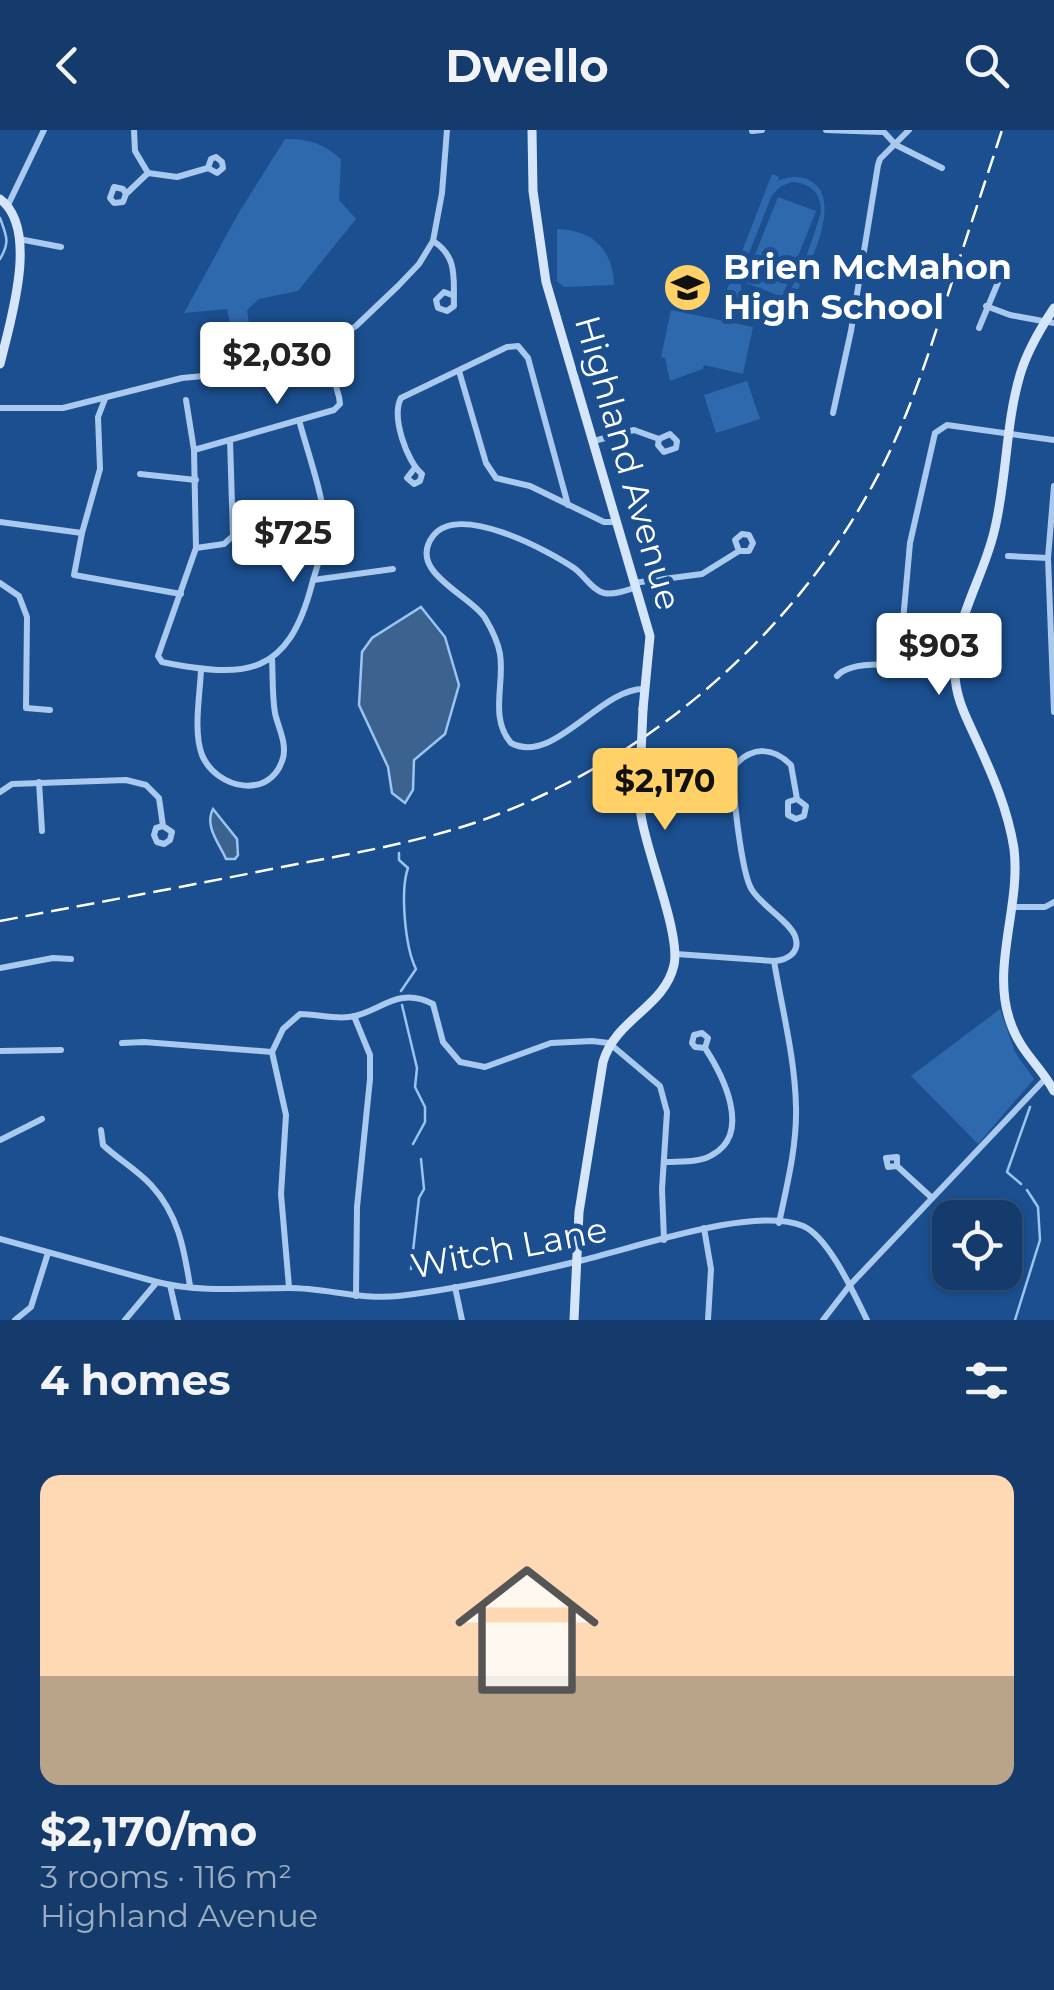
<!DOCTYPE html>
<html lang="en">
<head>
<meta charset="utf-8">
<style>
  body { margin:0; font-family:Montserrat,sans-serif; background:#1d4271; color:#f1f3f6; height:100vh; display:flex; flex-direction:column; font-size:38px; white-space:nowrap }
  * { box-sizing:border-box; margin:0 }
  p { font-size:32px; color:#9dadc1 }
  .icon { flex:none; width:55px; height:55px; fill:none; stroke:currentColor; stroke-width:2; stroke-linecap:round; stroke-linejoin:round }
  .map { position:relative; height:1190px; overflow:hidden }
  .side { display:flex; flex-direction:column; background:#143b6b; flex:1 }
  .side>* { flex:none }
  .buttons { position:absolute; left:932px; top:1070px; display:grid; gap:20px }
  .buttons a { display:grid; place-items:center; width:90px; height:90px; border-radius:20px; background:#143b6b; box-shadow:0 2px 8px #0004,0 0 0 2px #33557e; font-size:50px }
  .price { position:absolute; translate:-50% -85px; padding:0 22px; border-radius:10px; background:#fff; color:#222; font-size:32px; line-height:65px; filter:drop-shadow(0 2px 5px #0008) }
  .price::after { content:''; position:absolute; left:50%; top:60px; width:30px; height:22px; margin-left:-15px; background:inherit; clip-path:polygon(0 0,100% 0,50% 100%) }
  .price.active { background:#ffd166; color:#111 }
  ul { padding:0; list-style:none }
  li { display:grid; align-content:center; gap:20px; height:530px; padding:0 40px }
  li+li { border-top:2px solid #33557e }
  li span { display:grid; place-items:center; height:310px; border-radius:20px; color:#555 }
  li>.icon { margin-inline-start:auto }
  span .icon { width:180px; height:180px; fill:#fffc; stroke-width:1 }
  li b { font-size:42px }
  h2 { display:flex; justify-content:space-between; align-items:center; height:120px; padding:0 40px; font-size:42px }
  header { display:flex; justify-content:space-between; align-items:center; height:130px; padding:0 40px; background:#143b6b; font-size:45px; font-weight:700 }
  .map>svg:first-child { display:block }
</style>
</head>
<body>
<header><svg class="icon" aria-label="back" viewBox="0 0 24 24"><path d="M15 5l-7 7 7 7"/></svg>Dwello<svg class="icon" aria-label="search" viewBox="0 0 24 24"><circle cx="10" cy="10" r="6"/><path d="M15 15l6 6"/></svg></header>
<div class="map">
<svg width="1054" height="1190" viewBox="0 0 1054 1190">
  <rect width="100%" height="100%" fill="#1b4f8f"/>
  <!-- green -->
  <g fill="#2e69ad" fill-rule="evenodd">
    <path d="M285 9C308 8 324 14 341 29L339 70 356 89 298 161 259 169 247 180 255 234 240 239 227 179 184 183 238 84Z"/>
    <path d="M772 44 779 47 778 51C788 47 798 45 809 50 847 68 805 144 792 171 774 194 747 190 735 164L732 168 725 165ZM792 52C811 53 822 64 821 83 811 110 784 219 742 168L740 146 772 65 781 56Z"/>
    <polygon points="778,67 816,81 782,167 744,152"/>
    <path d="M557 99C592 100 613 119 614 155L564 157 557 151Z"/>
    <polygon points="671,180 753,197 743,244 704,235 703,239 670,251 665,228 661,227"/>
    <polygon points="747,251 760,289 716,303 704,265"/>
    <polygon points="1000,879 1015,922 1034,949 978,1014 911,946"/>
  </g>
  <!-- water -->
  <g fill="#3c6290" stroke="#9cc4f0" stroke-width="2.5">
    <polygon points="421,477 445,507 459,555 445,604 414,630 413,660 405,673 392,663 388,637 359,575 362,522 372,508"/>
    <path d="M213 679 237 709 238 725 235 729H226C219 713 204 696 213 679Z"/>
  </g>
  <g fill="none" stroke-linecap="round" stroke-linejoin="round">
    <!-- stream -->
    <g stroke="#9cc4f0" stroke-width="2.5">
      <path d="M0 88C7 107 10 112 0 129"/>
      <path d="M399 723V730L408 738C400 761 405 817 416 839L401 861"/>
      <polyline points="402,875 417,938 415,957 425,977 425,992 413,1014"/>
      <polyline points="1021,1054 1007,1042 1030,977"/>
      <polyline points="411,1139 419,1068 424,1059 421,1029"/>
      <polyline points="1015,1190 1040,1110 1038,1077 1027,1060"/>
    </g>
    <!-- street -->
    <g stroke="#a9c9ee" stroke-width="6">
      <polyline points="134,0 135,21 148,43 177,47 208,38 217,43 223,38 222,32 216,27 211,29 208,38"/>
      <polyline points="826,0 883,2"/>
      <polyline points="882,0 896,15 942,38"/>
      <polyline points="752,1 762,0"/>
      <polyline points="126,64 123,59 114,57 110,68 114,73 123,72 126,64 148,43"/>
      <polyline points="8,75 44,0"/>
      <polyline points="19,109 61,117"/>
      <path d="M433 111C459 127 453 151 454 176L447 181 438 178 436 170 444 162 452 165"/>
      <polyline points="986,176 1010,185 1054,193"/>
      <polyline points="979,198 999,150"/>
      <polyline points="459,241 486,333 496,348 530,356 604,392 616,392"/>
      <polyline points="105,269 98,287 100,339 82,403 74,445 181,464"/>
      <path d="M186 270 194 320 196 418 158 526 162 532C247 549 288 546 312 454 317 436 326 412 325 394 323 365 307 320 299 290"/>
      <polyline points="0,278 63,278 182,248 225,244 325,216 356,196 398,156 419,134 433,111 442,63 447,0"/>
      <polyline points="833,283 851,201 878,35 880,29 909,0"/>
      <polyline points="594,311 634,300 659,309 670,304 677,311 676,318 664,322 658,315 659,309"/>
      <polyline points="194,320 334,280 340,274 339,267 325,216"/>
      <path d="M414 339 407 348 414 354 420 351 422 344C407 332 391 287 401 268L507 217 518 216 528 228 568 375"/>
      <polyline points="140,344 196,350"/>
      <polyline points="1054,356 1048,428 1054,582"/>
      <polyline points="0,392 82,403"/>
      <polyline points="196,418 224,414 233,406 230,310"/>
      <polyline points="1008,426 1048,428"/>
      <polyline points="313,450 393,439"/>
      <polyline points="0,453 19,466 27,487 26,578 50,580"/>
      <polyline points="633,453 702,444 739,421 749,421 753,413 749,405 742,404 735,410 739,421"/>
      <path d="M634 458C625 461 613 465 604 463 592 460 584 445 574 438 549 421 459 372 433 406 406 442 471 465 485 488 491 498 498 512 500 524 505 554 489 587 511 613 554 636 600 558 644 559"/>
      <polyline points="899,536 910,413 935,303 947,295 1054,310"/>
      <path d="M201 540C200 565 193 601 202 625 216 659 271 671 283 628 287 613 278 597 275 583 272 565 273 546 272 529"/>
      <path d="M837 546C855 525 927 539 954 541"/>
      <polyline points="39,652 42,701"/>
      <polyline points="0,662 12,654 126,650 146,655 159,668 163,696 172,702 170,710 164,714 157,712 154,705 156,698 163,696"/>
      <polyline points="1014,777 1045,777 1054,772"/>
      <path d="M676 824 774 831C788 830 801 822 795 806 789 791 762 776 752 760 742 745 730 652 735 635 753 616 773 617 791 635L797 669 806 676 804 686 796 689 788 685V672L797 669"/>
      <path d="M774 831C782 879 795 928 796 977 797 1016 787 1055 779 1093"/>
      <polyline points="0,838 53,828 71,829"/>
      <polyline points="354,886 370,925 370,949 357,1077 356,1166"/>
      <path d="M122 913 144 912 272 922 283 899 300 884C316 884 333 889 349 887 379 884 396 855 433 874L443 912 460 932 485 937 551 913 592 911 609 913 660 956 667 982 662 1059 664 1110"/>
      <polyline points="0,921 61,920"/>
      <polyline points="272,922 286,985 281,1064 289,1157"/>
      <path d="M101 1000 103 1015C118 1029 137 1040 151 1055 178 1084 184 1118 190 1156"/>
      <polyline points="0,1010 42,989"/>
      <path d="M665 1032C681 1031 699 1033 712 1025 753 1003 722 944 705 918L708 908 702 903 694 905 692 913 695 917 705 918"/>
      <polyline points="897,1036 888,1037 886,1028 897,1027 897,1036 932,1068"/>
      <polyline points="704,1098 711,1139 708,1190"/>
      <polyline points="0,1109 157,1152"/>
      <polyline points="170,1155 178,1190"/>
      <polyline points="455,1157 462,1190"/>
      <polyline points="15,1190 31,1177 48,1123"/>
      <path d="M125 1190 157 1152C201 1163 245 1158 289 1158 326 1158 361 1170 398 1166 456 1159 522 1145 579 1131 632 1119 754 1075 803 1096 829 1107 855 1166 867 1190"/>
      <polyline points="823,1190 850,1155 1046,948"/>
    </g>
    <!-- secondary -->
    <g stroke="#d6e6fa" stroke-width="9">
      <polyline points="532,0 533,61 546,152 650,506 643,579"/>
      <path d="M0 69C40 99 10 192 0 234"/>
      <path d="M1054 178C1040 199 1027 221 1020 245 1005 296 1007 351 994 402 982 453 947 500 956 555 959 575 969 593 977 611 993 646 1008 680 1014 719 1021 776 991 837 1010 891 1020 922 1040 935 1054 961"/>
      <path d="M574 1190 579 1082 603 932C616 888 664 878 674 835 681 804 646 722 641 685 638 665 640 644 641 624"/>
    </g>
    <!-- rail -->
    <path stroke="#fff" stroke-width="2.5" stroke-dasharray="18 8" stroke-linecap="butt" d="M0 791C94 773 188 756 282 737 349 724 416 713 480 691 657 628 810 491 890 321 915 268 932 213 950 158 967 105 985 53 1002 0"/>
    <!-- secondary-bridge -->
    <polyline stroke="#d6e6fa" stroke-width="9" points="641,624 643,579"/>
  </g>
  <!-- icons -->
  <defs>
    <symbol id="school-disc" viewBox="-11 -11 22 22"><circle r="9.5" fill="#ffd166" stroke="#1b4f8f"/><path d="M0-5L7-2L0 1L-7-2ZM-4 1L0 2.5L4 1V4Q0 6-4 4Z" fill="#111"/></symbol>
  </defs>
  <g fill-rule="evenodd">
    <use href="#school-disc" x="660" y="130" width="55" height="55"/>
  </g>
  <g text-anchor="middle" stroke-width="10" stroke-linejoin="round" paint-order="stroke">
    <!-- poi labels -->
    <g font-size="35" font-weight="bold" fill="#fff" stroke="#1b4f8f" text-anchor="start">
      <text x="723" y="149">Brien McMahon<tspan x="723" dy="40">High School</tspan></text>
    </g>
    <!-- street labels -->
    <g font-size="35" fill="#fff" stroke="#1b4f8f">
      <text transform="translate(628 333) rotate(74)" y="12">Highland Avenue</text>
      <text transform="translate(509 1118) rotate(-11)" y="12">Witch Lane</text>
    </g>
  </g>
</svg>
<div class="buttons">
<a><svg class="icon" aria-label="locate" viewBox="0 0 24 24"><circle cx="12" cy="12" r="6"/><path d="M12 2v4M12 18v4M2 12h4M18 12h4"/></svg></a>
</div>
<b class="price" style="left:277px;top:277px">$2,030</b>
<b class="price" style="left:293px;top:455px">$725</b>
<b class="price" style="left:939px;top:568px">$903</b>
<b class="price active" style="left:665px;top:703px">$2,170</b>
</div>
<section class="side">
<h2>4 homes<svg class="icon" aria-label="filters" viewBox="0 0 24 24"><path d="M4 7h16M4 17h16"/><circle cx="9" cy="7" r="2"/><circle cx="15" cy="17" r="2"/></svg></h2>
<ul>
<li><span style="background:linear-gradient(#ffd9b3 65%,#b9a48a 0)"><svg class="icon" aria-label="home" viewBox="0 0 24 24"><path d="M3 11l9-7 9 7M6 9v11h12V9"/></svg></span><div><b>$2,170/mo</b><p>3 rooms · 116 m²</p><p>Highland Avenue</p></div></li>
</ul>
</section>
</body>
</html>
